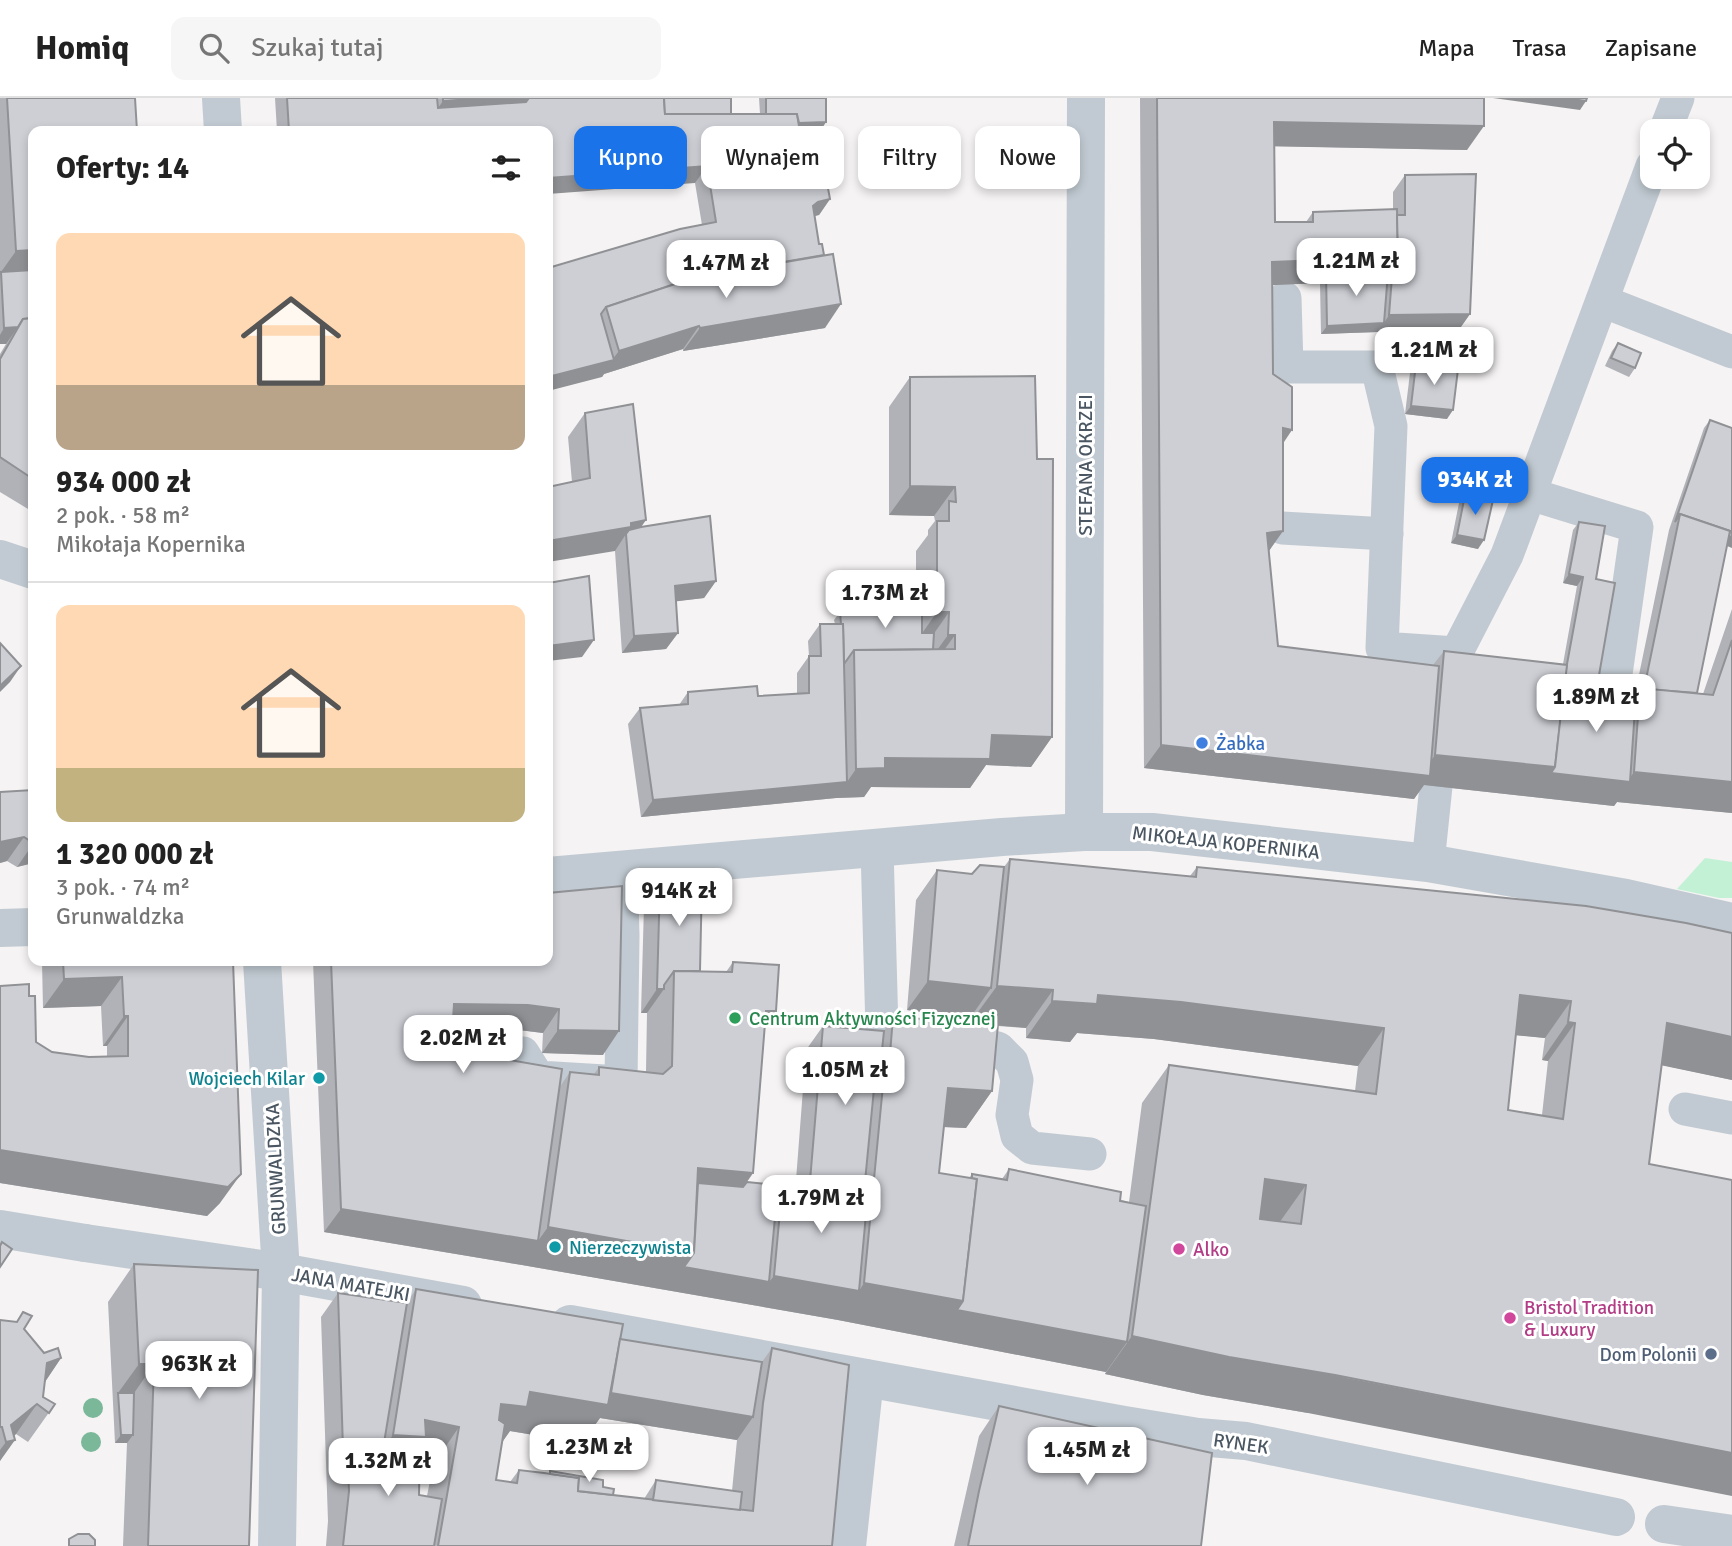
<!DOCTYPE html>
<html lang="pl">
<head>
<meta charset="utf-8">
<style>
  body { margin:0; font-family:Signika,sans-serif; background:#f6f6f6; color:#222; height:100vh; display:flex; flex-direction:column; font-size:26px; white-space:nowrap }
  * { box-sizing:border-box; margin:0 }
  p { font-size:23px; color:#767676 }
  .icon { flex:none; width:38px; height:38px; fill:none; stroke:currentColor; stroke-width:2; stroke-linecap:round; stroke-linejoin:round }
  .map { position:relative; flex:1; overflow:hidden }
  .drawer { position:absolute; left:28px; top:28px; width:525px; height:840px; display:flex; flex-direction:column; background:#fff; border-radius:14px; box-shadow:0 4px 10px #0003 }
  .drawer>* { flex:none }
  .hud { position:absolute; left:574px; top:28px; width:665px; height:63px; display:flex; gap:14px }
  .controls { position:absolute; left:1640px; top:21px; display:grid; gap:14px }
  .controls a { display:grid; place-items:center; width:70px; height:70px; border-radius:14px; background:#fff; box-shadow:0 4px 10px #0003; font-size:35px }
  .price { position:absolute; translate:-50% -60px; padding:0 16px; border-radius:14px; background:#fff; color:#222; font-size:23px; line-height:46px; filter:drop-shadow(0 2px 4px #0008) }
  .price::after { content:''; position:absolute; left:50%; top:42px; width:21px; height:16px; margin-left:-10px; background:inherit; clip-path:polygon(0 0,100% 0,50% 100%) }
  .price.on { background:#1a73e8; color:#fff }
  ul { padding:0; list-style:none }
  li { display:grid; align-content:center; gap:14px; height:371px; padding:0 28px }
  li+li { border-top:2px solid #e0e0e0 }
  li span { display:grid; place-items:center; height:217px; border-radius:14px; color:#555 }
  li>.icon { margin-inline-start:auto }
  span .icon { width:126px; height:126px; fill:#fffc; stroke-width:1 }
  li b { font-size:30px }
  h2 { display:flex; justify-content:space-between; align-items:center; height:84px; padding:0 28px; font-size:30px }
  .tag { padding:0 24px; border-radius:14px; background:#fff; box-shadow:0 4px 10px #0003; font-size:24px; line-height:63px }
  .tag.on { background:#1a73e8; color:#fff }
  header { display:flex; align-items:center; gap:42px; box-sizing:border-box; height:98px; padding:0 35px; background:#fff; border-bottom:2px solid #e0e0e0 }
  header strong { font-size:33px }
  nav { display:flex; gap:38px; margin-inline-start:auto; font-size:24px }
  .search { width:490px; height:63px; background:#f6f6f6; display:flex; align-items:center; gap:18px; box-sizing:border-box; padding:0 24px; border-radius:14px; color:#767676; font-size:26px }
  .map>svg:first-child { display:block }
</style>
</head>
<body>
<header>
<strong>Homiq</strong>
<div class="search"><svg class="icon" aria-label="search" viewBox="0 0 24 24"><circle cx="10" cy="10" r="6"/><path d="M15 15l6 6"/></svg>Szukaj tutaj</div>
<nav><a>Mapa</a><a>Trasa</a><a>Zapisane</a></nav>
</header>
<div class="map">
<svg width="1732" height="1448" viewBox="0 0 1732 1448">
  <rect width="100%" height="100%" fill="#f5f3f3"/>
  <!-- green -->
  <polygon fill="#c3f1d5" points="1705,760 1732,764 1732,800 1719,800 1677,791"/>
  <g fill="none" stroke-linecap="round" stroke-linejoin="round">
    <!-- service -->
    <g stroke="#c1cad2" stroke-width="33">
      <polyline points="1665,33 1678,0"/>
      <polyline points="1285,200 1287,269 1377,269 1391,328 1382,550 1456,555"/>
      <polyline points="1602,203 1732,254"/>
      <polyline points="1530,396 1637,429 1613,597"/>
      <polyline points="1282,430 1387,436"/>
      <polyline points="1441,585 1507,457 1652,68"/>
      <polyline points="877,750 882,932 971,944 998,950 1012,964 1017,982 1012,1017 1017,1038 1032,1050 1090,1056"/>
      <polyline points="1428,765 1436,688"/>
      <polyline points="456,953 523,955 538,979 621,984 623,837 621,772"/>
      <polyline points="1685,1011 1732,1020"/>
    </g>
    <!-- pedestrian -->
    <g stroke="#c1cad2" stroke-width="38">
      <polyline points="221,0 223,33"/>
      <polyline points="262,863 281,1174 277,1448"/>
      <polyline points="85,1145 281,1174 463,1207"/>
      <polyline points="570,1226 1124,1327 1198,1339 1246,1343 1616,1419"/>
      <polyline points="1664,1426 1732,1436"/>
    </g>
    <!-- minor -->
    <g stroke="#c1cad2" stroke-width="38">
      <polyline points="0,461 33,472"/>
      <polyline points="1084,734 1086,0"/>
      <polyline points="548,778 1002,739 1084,734 1152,734 1428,765 1626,800 1732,824"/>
      <polyline points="0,830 33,829"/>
      <polyline points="0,1131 85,1145"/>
      <polyline points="847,1448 865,1280"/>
    </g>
  </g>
  <!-- trees -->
  <g fill="#7bb799">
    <circle cx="93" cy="1310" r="10"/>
    <circle cx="91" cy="1344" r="10"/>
  </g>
  <!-- wall -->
  <g fill="#b0b2b7" fill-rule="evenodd">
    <polygon points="0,0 135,0 33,33 33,414 0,394 0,256 6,246 0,246"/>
    <polygon points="275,0 731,0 731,16 760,16 759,0 826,0 826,24 820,33 800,33 806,70 830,101 819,117 814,118 825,230 683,253 683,251 604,276 602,279 548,170 702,127 695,85 548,33 277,33"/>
    <path d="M1140 0H1484L1467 52 1274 48 1275 124H1306L1313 114 1393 111V94L1405 77 1470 216 1458 233 1378 234 1321 236 1320 185 1272 187 1273 276 1283 346V433L1269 453 1278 548 1433 567 1444 553 1563 566 1577 488 1563 485 1573 432 1579 424 1596 481 1592 591 1635 596 1669 432 1704 330 1710 322 1727 448 1697 595 1703 596 1732 511V715L1617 704 1614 708 1424 687 1414 701 1144 670ZM1564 586 1585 590 1564 588Z"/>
    <polygon points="1618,245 1635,270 1629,279 1605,268 1612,253"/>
    <polygon points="1416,266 1447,321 1405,316 1410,275"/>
    <polygon points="910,279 1037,361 1052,639 1031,669 986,667 970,690 871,689 864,699 836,700 641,719 628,626 640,610 679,607 688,594 758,598 797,596 797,575 809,558 808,543 820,526 835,526 834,522 840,514 916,507 916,453 928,437 928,432 935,423 934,418 889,417 889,309"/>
    <polygon points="585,315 641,429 716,483 704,500 676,503 678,535 666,551 622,555 615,453 572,384 568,339"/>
    <polygon points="1465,397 1478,451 1451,445 1459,405"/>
    <polygon points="33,692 33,765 17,769 7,763 0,765 0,694"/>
    <path d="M1010 761 1190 778 1197 769 1732 835V982L1662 967 1308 1315 1203 1297 1105 1276 1106 1274 838 1222 522 1167 324 1134 313 863H548L603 957 542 955 543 935 511 931 452 930 451 952 559 990 570 974 594 976 599 969 646 974 647 915H641L644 807 660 784 700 873 726 874 733 864 776 913 765 929 753 1075 747 1084 778 1087 783 1081 796 1082 806 952 823 928 884 933 893 919 970 924 971 919 970 920 907 912 916 802 937 772 972 776 1004 769ZM998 928 1026 930V940L1070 944 1077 935 1154 941 1358 968 1355 993 1169 967 1142 1005 1129 1104 1009 1071 1002 1081 972 1076 969 1080 939 1075 944 1029 966 1030 992 993ZM1516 937 1545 940 1542 962 1548 963 1542 1017 1508 1012Z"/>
    <polygon points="44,863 233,863 220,1105 207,1118 0,1085 0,888 29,898 36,944 52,954 89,959 107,958 107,948 103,948 101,908 43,910 42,864"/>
    <polygon points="134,1166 249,1448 123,1448 127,1345 115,1345 108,1204"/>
    <path d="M416 1191 620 1241 762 1264 772 1250 832 1448H326L328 1423 321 1219 338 1195 407 1205ZM600 1320 737 1342 732 1393 656 1382 644 1401 613 1397 603 1389 550 1373 548 1376 519 1372 510 1384 496 1382 501 1346 510 1333 582 1345ZM420 1364 433 1367 427 1398 419 1397Z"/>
    <polygon points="23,1214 24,1231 44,1255 61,1260 44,1285 43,1299 55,1306 28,1344 16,1336 14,1338 0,1363 0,1222 16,1224"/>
    <polygon points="999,1308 1201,1448 954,1448 979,1338"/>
  </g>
  <!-- shaded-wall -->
  <g fill="#909195">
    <polygon points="487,0 529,0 514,21 426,27 443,3"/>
    <polygon points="1493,0 1564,0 1586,3 1580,12"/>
    <polygon points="826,24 820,33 760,34 766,25"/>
    <polygon points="1274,24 1484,28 1467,52 1257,48"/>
    <polygon points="707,68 695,85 548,96 548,80"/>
    <polygon points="830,101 819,117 806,120 813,108 818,104"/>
    <polygon points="33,152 33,188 1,174 16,153"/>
    <polygon points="1398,159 1382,183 1326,176 1320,185 1256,188 1272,164"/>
    <polygon points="841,206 825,230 683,253 700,230"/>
    <polygon points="1470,216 1458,233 1378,234 1321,236 1327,228 1384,225 1389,217"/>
    <polygon points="699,228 683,251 604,276 602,279 548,293 548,279 612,262 619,253"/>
    <polygon points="18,229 6,246 0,246 0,237 4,230"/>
    <polygon points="1411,308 1453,312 1447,321 1405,316"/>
    <polygon points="1283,330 1292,332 1276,356"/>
    <polygon points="910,388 955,389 934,418 889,417"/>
    <polygon points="646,422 630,445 626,436 615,453 548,464 548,443"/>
    <polygon points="1283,433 1266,457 1267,435"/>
    <polygon points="1457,437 1484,442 1478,451 1451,445"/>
    <polygon points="1727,437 1732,439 1732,450 1722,446"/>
    <polygon points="1569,476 1583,479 1577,488 1563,485"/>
    <polygon points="716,483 704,500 663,505 675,488"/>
    <polygon points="937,514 949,514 928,544 916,544"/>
    <polygon points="678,535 666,551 622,555 634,538"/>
    <polygon points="948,537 955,537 934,566 927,566"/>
    <polygon points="594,542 582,559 548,563 548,548"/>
    <polygon points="21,568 10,584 0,594 0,588"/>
    <polygon points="1565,577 1598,583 1592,592 1559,585"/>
    <polygon points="992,637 1052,639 1031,669 986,667 970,690 871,689 864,699 836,700 641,719 653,702 847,684 856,671 885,660"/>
    <polygon points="1161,647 1421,677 1435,657 1555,669 1627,684 1634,674 1732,684 1732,715 1617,704 1614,708 1424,687 1414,701 1144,670"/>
    <polygon points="24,739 7,763 0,765 0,744"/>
    <polygon points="33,746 33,765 17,769"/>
    <polygon points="122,879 101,908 43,910 64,881"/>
    <polygon points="928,883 991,890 970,920 907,912"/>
    <polygon points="997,888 1053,892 1026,930 970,925"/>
    <polygon points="657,891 664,891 647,915 641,915"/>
    <polygon points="1098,897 1181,904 1384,930 1358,968 1154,941 1077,935 1070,944 1026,940 1052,903"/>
    <polygon points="1520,897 1571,903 1545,940 1493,935"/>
    <polygon points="454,906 528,907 559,911 543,935 511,931 437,930"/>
    <polygon points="766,913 776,913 749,951"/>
    <polygon points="124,918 128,918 107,948 103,948"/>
    <polygon points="1568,924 1575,925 1548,963 1542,962"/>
    <polygon points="1667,925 1732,939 1732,982 1641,963"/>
    <polygon points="558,932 619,933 603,957 542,955"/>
    <polygon points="948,990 992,993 966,1030 921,1028"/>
    <polygon points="0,1052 241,1076 220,1105 207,1118 0,1085"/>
    <polygon points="698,1070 753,1075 726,1113 689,1084"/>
    <polygon points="1265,1081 1306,1087 1279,1125 1239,1118"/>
    <polygon points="341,1111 538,1143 548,1129 694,1155 769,1184 774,1178 859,1193 864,1185 963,1203 1127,1244 1106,1274 838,1222 522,1167 324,1134"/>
    <polygon points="1132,1238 1732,1355 1732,1398 1308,1315 1203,1297 1105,1276"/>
    <polygon points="61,1260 41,1290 47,1265"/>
    <polygon points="139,1266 154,1266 128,1304 118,1295"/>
    <polygon points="530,1294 603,1294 753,1319 737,1342 600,1320 582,1345 510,1333 500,1347 475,1343 501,1306"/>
    <polygon points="37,1306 16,1336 7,1344 15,1342 0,1363 0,1352 6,1344 11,1327"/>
    <polygon points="425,1322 459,1329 433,1367 410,1362 383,1351 393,1337"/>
    <polygon points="121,1337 133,1337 127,1345 115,1345"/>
  </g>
  <!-- building -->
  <g fill="#cdcfd5" stroke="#909195" stroke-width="2" fill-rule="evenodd">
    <polygon points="7,0 135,0 137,33 33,33 33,152 16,153"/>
    <polygon points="287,0 437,0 438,10 526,4 529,0 664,0 665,16 797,16 806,70 812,75 825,74 830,101 818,104 813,108 819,146 822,146 824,157 696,179 606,209 601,216 614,262 548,279 548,170 680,131 716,124 707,68 548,80 548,33 289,33"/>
    <polygon points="443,0 487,0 443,3"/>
    <polygon points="664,0 731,0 731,16 665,16"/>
    <polygon points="766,0 826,0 826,24 799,25 797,16 766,16"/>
    <polygon points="1157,0 1484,0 1484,28 1274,24 1275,124 1313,124 1313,114 1397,111 1398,159 1272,164 1273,276 1292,289 1292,332 1283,330 1283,433 1267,435 1278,548 1439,568 1430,678 1161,647"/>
    <polygon points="1564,0 1587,0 1586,3"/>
    <polygon points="1476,76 1470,216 1389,217 1393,166 1398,159 1397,117 1405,117 1405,77"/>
    <polygon points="833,156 841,206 700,230 699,228 619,253 606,209 696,179"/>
    <polygon points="33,172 33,220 23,221 18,229 4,230 1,174"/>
    <polygon points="1388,174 1384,225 1327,228 1326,176"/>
    <polygon points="33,220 33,381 0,359 0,261 23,221"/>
    <polygon points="1618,245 1641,255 1635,270 1611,260"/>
    <polygon points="1416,266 1458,271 1453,312 1411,308"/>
    <polygon points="1035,278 1037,361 1053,361 1052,639 992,637 990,661 885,660 885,670 856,671 854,552 955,551 955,537 948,537 949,514 937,514 937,423 949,423 949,403 956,404 955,389 910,388 910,279"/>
    <polygon points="633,306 646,422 631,425 631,429 548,443 548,389 590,380 585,315"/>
    <polygon points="1710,322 1732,330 1732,439 1729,438 1730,433 1680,416 1675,424"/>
    <polygon points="1465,397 1493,402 1484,442 1457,437"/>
    <polygon points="1680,416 1730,433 1697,595 1644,591"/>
    <polygon points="710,418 716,483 675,488 678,535 634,538 626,436 629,432 641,429"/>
    <polygon points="1579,424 1605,428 1596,481 1615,485 1598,583 1565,577 1583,479 1569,476"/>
    <polygon points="589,478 594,542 548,548 548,485"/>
    <polygon points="922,506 922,535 934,535 933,551 854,552 844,566 843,526 841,526 840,514"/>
    <polygon points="820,526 843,526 847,684 653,702 640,610 688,606 688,594 757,588 758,598 809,595 809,558 821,558"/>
    <polygon points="1732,542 1732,684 1634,674 1640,590 1713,597"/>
    <polygon points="0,545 21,568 0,588"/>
    <polygon points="1444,553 1567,567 1555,669 1435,657"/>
    <polygon points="1564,588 1636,596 1630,684 1551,675 1555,669"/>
    <polygon points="33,692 33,745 24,739 0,744 0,694"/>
    <path d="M1010 761 1196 779 1197 769 1586 808 1686 825 1732 835V939L1667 925 1649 1066 1732 1082V1355L1335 1277 1229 1259 1132 1238 1169 967 1376 996 1384 930 1181 904 1098 897 1097 906 1052 903 1053 892 997 888ZM1520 897 1571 903 1568 924 1575 925 1563 1021 1508 1012ZM1265 1081 1306 1087 1301 1126 1260 1121Z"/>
    <polygon points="980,767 1004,769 991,890 928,883 937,772 972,776"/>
    <polygon points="702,781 700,873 674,873 664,887 664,891 657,891 660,784"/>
    <polygon points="622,788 619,933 558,932 559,911 528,907 454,906 451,952 562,971 538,1143 341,1111 331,863 548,863 548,795"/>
    <polygon points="63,863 233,863 241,1076 228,1089 0,1052 0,888 29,886 29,898 35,898 36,944 52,954 89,959 128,958 128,918 124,918 122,879 64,881"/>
    <polygon points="733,864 779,867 776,913 766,913 753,1075 698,1070 694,1155 548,1129 570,974 599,977 599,969 663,976 672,968 674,873 732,874"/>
    <polygon points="893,919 998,926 992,993 948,990 939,1075 977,1081 963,1203 864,1185 886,956 890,956"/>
    <polygon points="823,928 884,933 881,962 876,970 864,1094 813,1090 813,1083 810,1083"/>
    <polygon points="1009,1071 1121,1094 1120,1103 1146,1108 1127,1244 957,1212 963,1203 977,1081 972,1080 972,1076 1007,1082"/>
    <polygon points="783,1081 813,1083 813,1090 868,1094 859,1193 774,1178"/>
    <polygon points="747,1084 778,1087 769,1184 684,1169 694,1155 698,1085 743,1089"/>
    <polygon points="2,1144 12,1151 0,1169 0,1148"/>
    <polygon points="134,1166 258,1172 249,1448 148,1448 154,1266 139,1266"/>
    <polygon points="416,1191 623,1226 608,1307 530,1294 527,1309 501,1306 499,1322 505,1326 496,1382 517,1385 519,1372 544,1375 579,1380 578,1393 753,1413 763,1305 772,1250 849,1267 832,1448 438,1448 459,1329 425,1322 426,1339 393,1337"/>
    <polygon points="338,1195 407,1205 384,1345 347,1345 343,1351"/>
    <polygon points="23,1214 32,1218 24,1231 44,1255 58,1250 61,1260 47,1265 43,1299 55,1306 49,1315 37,1306 11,1327 15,1342 6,1344 2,1329 0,1329 0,1222 17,1224"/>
    <polygon points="620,1241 762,1264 753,1319 611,1295"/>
    <polygon points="118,1295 134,1295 133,1337 121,1337"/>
    <polygon points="999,1308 1212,1355 1201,1448 968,1448 979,1393"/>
    <polygon points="347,1345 387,1345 420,1348 419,1397 442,1401 434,1448 343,1448 349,1393"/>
    <polygon points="550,1373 603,1382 603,1389 614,1391 613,1397 578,1393 579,1380 550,1376"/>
    <polygon points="656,1382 742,1394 740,1412 653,1402"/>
    <polygon points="78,1436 89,1436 95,1442 95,1448 69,1448 69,1441"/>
  </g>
  <!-- markers -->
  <circle fill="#3f7fe0" stroke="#fff" stroke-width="2.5" cx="1202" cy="645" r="7"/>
  <circle fill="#2e9e5b" stroke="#fff" stroke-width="2.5" cx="735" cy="920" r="7"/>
  <g fill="#0f9aa8" stroke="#fff" stroke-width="2.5">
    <circle cx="319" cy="980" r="7"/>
    <circle cx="555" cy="1149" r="7"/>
  </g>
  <g fill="#d1479c" stroke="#fff" stroke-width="2.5">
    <circle cx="1179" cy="1151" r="7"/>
    <circle cx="1510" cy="1220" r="7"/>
  </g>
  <circle fill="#5c6f8a" stroke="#fff" stroke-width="2.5" cx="1711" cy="1256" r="7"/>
  <g text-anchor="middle" stroke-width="6" stroke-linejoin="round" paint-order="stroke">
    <!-- street labels -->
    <g font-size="19" fill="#4a5661" stroke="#fff">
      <text transform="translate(1085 367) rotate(-90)" y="7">STEFANA OKRZEI</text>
      <text transform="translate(1226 744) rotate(6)" y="7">MIKOŁAJA KOPERNIKA</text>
      <text transform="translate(275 1071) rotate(-93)" y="7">GRUNWALDZKA</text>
      <text transform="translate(351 1186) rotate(10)" y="7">JANA MATEJKI</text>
      <text transform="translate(1241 1345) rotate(8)" y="7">RYNEK</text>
    </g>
    <!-- shop labels -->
    <g font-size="19" fill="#366cbe" stroke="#fff" text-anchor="start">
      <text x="1216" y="652">Żabka</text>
    </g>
    <!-- leisure labels -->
    <g font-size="19" fill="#27864d" stroke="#fff" text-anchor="start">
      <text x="749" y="927">Centrum Aktywności Fizycznej</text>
    </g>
    <!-- culture labels -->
    <g font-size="19" fill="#0d838f" stroke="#fff" text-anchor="end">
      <text x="305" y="987">Wojciech Kilar</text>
      <text x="569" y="1156" text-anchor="start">Nierzeczywista</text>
    </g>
    <!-- hotel labels -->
    <g font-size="19" fill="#b23c85" stroke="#fff" text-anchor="start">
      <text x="1193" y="1158">Alko</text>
      <text x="1524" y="1216">Bristol Tradition<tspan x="1524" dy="22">&amp; Luxury</tspan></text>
    </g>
    <!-- service labels -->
    <g font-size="19" fill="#4e5e75" stroke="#fff" text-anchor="end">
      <text x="1697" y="1263">Dom Polonii</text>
    </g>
  </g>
</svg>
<div class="controls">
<a><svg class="icon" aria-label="locate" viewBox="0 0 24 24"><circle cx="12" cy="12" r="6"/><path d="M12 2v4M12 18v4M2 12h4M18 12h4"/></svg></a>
</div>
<b class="price" style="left:1356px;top:200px">1.21M zł</b>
<b class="price" style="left:726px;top:202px">1.47M zł</b>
<b class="price" style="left:1434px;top:289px">1.21M zł</b>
<b class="price on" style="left:1475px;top:419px">934K zł</b>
<b class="price" style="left:885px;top:532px">1.73M zł</b>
<b class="price" style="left:1596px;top:636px">1.89M zł</b>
<b class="price" style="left:679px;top:830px">914K zł</b>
<b class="price" style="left:463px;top:977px">2.02M zł</b>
<b class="price" style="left:845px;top:1009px">1.05M zł</b>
<b class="price" style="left:821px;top:1137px">1.79M zł</b>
<b class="price" style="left:199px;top:1303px">963K zł</b>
<b class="price" style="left:589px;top:1386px">1.23M zł</b>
<b class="price" style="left:1087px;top:1389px">1.45M zł</b>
<b class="price" style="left:388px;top:1400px">1.32M zł</b>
<div class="hud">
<a class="tag on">Kupno</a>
<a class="tag">Wynajem</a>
<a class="tag">Filtry</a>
<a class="tag">Nowe</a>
</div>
<section class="drawer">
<h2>Oferty: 14<svg class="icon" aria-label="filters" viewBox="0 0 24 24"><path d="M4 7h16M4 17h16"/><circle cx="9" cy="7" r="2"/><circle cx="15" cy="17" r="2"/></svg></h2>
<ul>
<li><span style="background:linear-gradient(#ffd9b3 70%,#b9a48a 0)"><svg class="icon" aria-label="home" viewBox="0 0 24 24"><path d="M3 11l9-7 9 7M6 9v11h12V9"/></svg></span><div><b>934 000 zł</b><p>2 pok. · 58 m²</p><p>Mikołaja Kopernika</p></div></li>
<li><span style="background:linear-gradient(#ffd9b3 75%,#c2b280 0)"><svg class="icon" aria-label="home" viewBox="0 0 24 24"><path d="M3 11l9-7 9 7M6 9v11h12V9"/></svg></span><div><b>1 320 000 zł</b><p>3 pok. · 74 m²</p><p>Grunwaldzka</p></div></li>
</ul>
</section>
</div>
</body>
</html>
